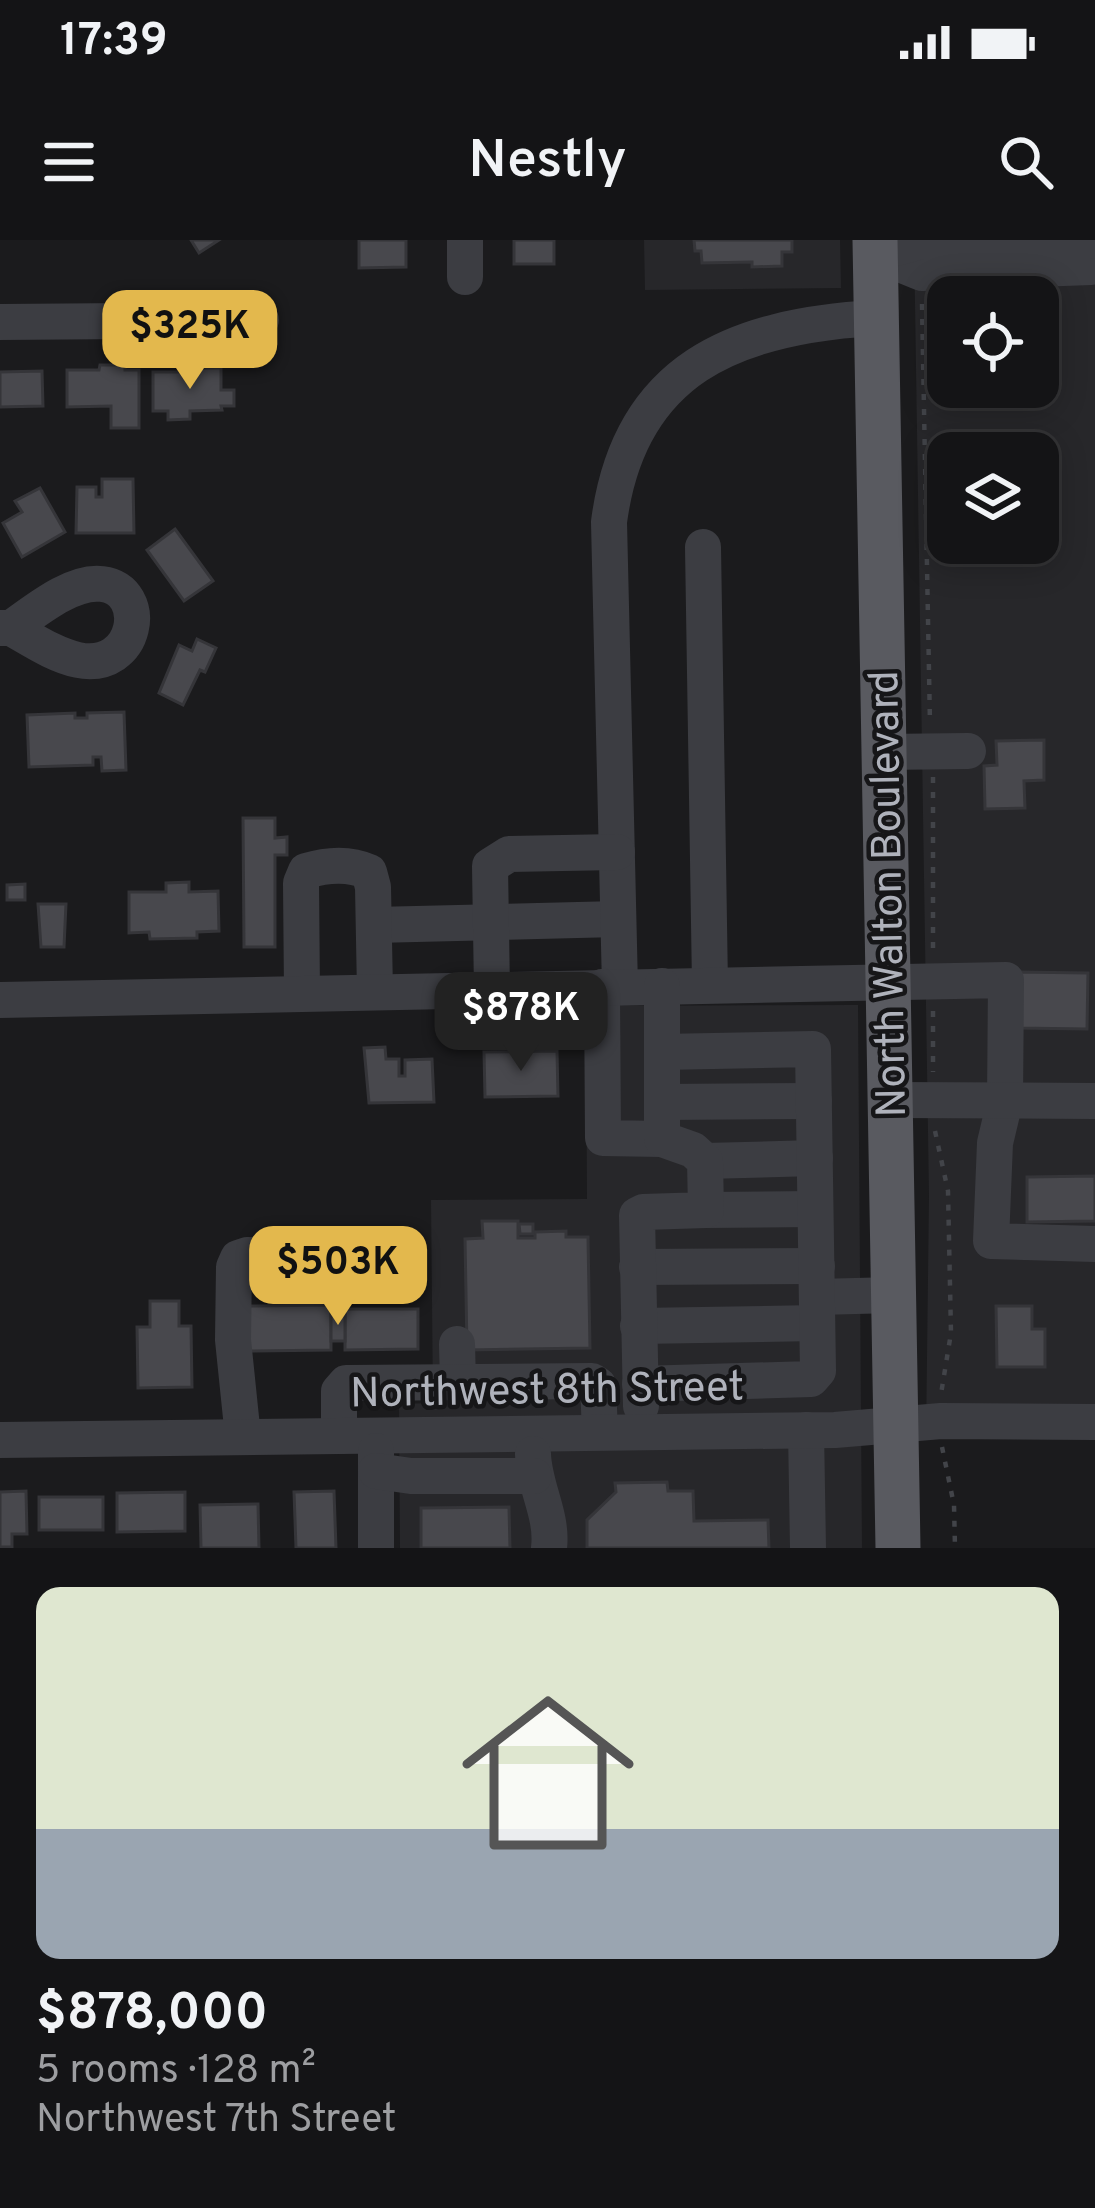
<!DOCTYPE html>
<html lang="en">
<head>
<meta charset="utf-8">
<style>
  body { margin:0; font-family:Overpass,sans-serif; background:#212123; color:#f1f3f6; height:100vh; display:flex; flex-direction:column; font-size:45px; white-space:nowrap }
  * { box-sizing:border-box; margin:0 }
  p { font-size:39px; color:#9d9ea1 }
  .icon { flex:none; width:66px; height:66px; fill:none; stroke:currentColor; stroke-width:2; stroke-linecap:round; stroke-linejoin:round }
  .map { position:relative; height:1308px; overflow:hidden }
  .panel { display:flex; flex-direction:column; background:#141416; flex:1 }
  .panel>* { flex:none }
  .controls { position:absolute; left:927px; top:36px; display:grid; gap:24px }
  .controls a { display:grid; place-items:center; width:132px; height:132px; border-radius:24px; background:#141416; box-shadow:0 6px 30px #0003,0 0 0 3px #333335; font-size:60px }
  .price { position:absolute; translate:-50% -102px; padding:0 27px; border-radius:24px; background:#e3b84d; color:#111; font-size:39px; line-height:78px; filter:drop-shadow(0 3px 6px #0008) }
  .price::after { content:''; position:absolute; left:50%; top:72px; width:36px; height:27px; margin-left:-18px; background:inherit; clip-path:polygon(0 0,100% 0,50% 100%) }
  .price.on { background:#222; color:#fff }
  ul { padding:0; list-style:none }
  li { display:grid; align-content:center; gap:24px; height:636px; padding:0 36px }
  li+li { border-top:3px solid #333335 }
  li span { display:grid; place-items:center; height:372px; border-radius:24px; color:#555 }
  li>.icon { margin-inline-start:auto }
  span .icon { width:216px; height:216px; fill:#fffc; stroke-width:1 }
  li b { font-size:51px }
  .status { display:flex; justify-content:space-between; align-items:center; height:84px; padding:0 60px; background:#141416; direction:ltr }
  .status svg { height:33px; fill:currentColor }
  header { display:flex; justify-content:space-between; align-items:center; height:156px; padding:0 36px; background:#141416; font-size:54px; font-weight:600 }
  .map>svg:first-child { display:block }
</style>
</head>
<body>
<div class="status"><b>17:39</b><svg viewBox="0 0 49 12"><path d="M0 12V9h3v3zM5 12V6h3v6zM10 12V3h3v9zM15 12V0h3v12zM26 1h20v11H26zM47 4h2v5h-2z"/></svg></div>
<header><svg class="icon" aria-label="menu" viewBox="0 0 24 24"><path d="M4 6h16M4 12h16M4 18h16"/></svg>Nestly<svg class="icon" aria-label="search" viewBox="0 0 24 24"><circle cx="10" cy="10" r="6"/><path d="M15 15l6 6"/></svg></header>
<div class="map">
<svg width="1095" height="1308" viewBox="0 0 1095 1308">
  <rect width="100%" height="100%" fill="#1b1b1d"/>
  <!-- built -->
  <g fill="#27272a" fill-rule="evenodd">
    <polygon points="644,0 840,0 841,48 645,50"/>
    <path d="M914 0H1095V1194L926 1197 929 956ZM948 57H1038V147H948ZM948 213H1038V303H948Z"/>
    <polygon points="858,765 862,1308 400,1308 399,1164 433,1163 431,960 587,959 586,766"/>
  </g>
  <!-- building -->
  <g fill="#48484d" stroke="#353539" stroke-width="3">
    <polygon points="191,0 219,0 199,13"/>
    <polygon points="359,0 406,0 406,27 359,28"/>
    <rect x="514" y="0" width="40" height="24"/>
    <polygon points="694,0 792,0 792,12 782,12 782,26 752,27 752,22 702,23 701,11 695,11"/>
    <polygon points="100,125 125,125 125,130 139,130 139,188 111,188 111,166 67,167 67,130 99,130"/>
    <polygon points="179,128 221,128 221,150 234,150 234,166 221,166 222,170 190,171 190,179 168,180 168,171 153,171 153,132 180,132"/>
    <polygon points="42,131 43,166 0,167 0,132"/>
    <polygon points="102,239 133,239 134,293 76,293 77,247 96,247 96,257 102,257"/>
    <polygon points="40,248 65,292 22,317 3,283 22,272 15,261"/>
    <polygon points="175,289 213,341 184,361 147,310"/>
    <polygon points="197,399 216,408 205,432 200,430 183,465 159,453 179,405 192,411"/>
    <polygon points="124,472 126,530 102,531 101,517 93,517 93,525 29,527 27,475 75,473 75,478 87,478 87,473"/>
    <polygon points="1044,500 1044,540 1024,541 1025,568 985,569 984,526 997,525 996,501"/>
    <polygon points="243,578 275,578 275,598 287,597 287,615 275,615 275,707 244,707"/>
    <polygon points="189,642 189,652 218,651 219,691 197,692 197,698 150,699 149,692 129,693 129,652 166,652 166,643"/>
    <polygon points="25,644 25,660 7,660 7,645"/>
    <polygon points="38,664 66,664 64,707 41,707"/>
    <polygon points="1018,732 1088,733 1087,789 1017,788"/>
    <polygon points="385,807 386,819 399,819 399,836 405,836 405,820 432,819 434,862 369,863 364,808"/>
    <polygon points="557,811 558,856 485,857 484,812"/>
    <polygon points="1095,936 1095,981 1027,982 1027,937"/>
    <polygon points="482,981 518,981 518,998 535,998 535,992 566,991 566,997 588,997 590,1108 467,1110 465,999 483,998"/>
    <polygon points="519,984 533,984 533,994 520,994"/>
    <polygon points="150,1061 179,1061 179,1086 191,1086 192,1147 138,1148 137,1087 150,1087"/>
    <polygon points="331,1065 331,1110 248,1111 247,1066"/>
    <polygon points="996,1066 1032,1066 1032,1089 1045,1089 1045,1127 997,1127"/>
    <polygon points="345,1069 418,1069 418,1109 345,1110"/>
    <rect x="331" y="1074" width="14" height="27"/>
    <polygon points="667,1242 668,1251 693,1251 694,1281 768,1280 769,1308 587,1308 587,1280 616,1252 615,1243"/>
    <polygon points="26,1251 27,1294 12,1294 12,1307 0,1307 0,1252"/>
    <polygon points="334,1251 336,1308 296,1308 294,1252"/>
    <polygon points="185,1252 185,1291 117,1292 117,1253"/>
    <rect x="39" y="1257" width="64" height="33"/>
    <polygon points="258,1264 259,1308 201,1308 200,1265"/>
    <polygon points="509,1267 510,1308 421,1308 421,1268"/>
  </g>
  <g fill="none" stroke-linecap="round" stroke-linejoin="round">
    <!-- path -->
    <g stroke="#424449" stroke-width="4.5" stroke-dasharray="6 9" stroke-linecap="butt">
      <polyline points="922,64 930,484"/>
      <polyline points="933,537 933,712"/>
      <polyline points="933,771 933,832"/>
      <polyline points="935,891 948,951 951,1093 941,1154"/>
      <polyline points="942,1207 954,1265 955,1308"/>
    </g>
    <!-- minor -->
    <g stroke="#3c3d42" stroke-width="36">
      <polyline points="875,14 922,33 1091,27"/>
      <polyline points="875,14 922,1 1090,1"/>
      <polyline points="465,37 465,0"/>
      <polyline points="0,82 261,80"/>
      <polyline points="703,307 710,745"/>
      <path d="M0 388H11C31 399 54 415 78 420 138 432 151 350 102 344 72 340 34 372 11 388"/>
      <polyline points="883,512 968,511"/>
      <polyline points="374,685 618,679"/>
      <polyline points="602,747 603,898 662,899"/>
      <path d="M620 747 609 282C629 128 735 86 875 78"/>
      <polyline points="492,750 490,626 509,614 617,612"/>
      <path d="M302 753 301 643 306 631C326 625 349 623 369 632L373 647 375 752"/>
      <polyline points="0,760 1006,740 1005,861 995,903 991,1001 1095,1004"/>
      <polyline points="891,860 1095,861"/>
      <polyline points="662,862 814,861"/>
      <polyline points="705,921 815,918"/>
      <polyline points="706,970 815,969"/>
      <polyline points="637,1027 817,1026"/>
      <polyline points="817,1057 894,1055"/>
      <polyline points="638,1086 817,1083"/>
      <polyline points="457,1104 458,1142"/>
      <polyline points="640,1144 811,1139 818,1131 813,809 662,812"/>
      <polyline points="641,1166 637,975 643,972 706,970 705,921 693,910 662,899 662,746"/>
      <polyline points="806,1190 808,1308"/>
      <polyline points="339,1196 339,1151 346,1143 592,1141 598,1145 600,1192"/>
      <polyline points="243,1197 233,1100 234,1027 238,1018 247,1015 335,1018 345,1024 397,1026"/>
      <polyline points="0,1200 835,1190 941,1181 1095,1182"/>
      <polyline points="376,1211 376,1308"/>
      <path d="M533 1214C534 1247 553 1275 549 1308"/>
      <polyline points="376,1231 411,1236 534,1236"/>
    </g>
    <!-- major -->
    <polyline stroke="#595a60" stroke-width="45" points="875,0 898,1308"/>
  </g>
  <g text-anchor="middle" stroke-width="9" stroke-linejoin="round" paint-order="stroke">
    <!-- street labels -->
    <g font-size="42" fill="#afb2bb" stroke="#161618">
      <text transform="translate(886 654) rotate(-91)" y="15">North Walton Boulevard</text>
      <text transform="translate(547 1148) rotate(-1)" y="15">Northwest 8th Street</text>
    </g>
  </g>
</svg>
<div class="controls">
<a><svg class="icon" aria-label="locate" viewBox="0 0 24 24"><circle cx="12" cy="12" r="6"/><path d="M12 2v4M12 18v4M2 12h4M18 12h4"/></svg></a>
<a><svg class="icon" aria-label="layers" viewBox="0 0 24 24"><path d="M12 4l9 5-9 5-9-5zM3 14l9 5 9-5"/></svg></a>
</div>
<b class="price" style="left:190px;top:152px">$325K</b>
<b class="price on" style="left:521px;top:834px">$878K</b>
<b class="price" style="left:338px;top:1088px">$503K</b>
</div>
<section class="panel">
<ul>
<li><span style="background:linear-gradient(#dfe7d0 65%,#9aa5b1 0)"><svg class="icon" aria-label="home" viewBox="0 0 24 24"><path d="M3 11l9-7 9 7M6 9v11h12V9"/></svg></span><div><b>$878,000</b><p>5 rooms · 128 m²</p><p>Northwest 7th Street</p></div></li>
</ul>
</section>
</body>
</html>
